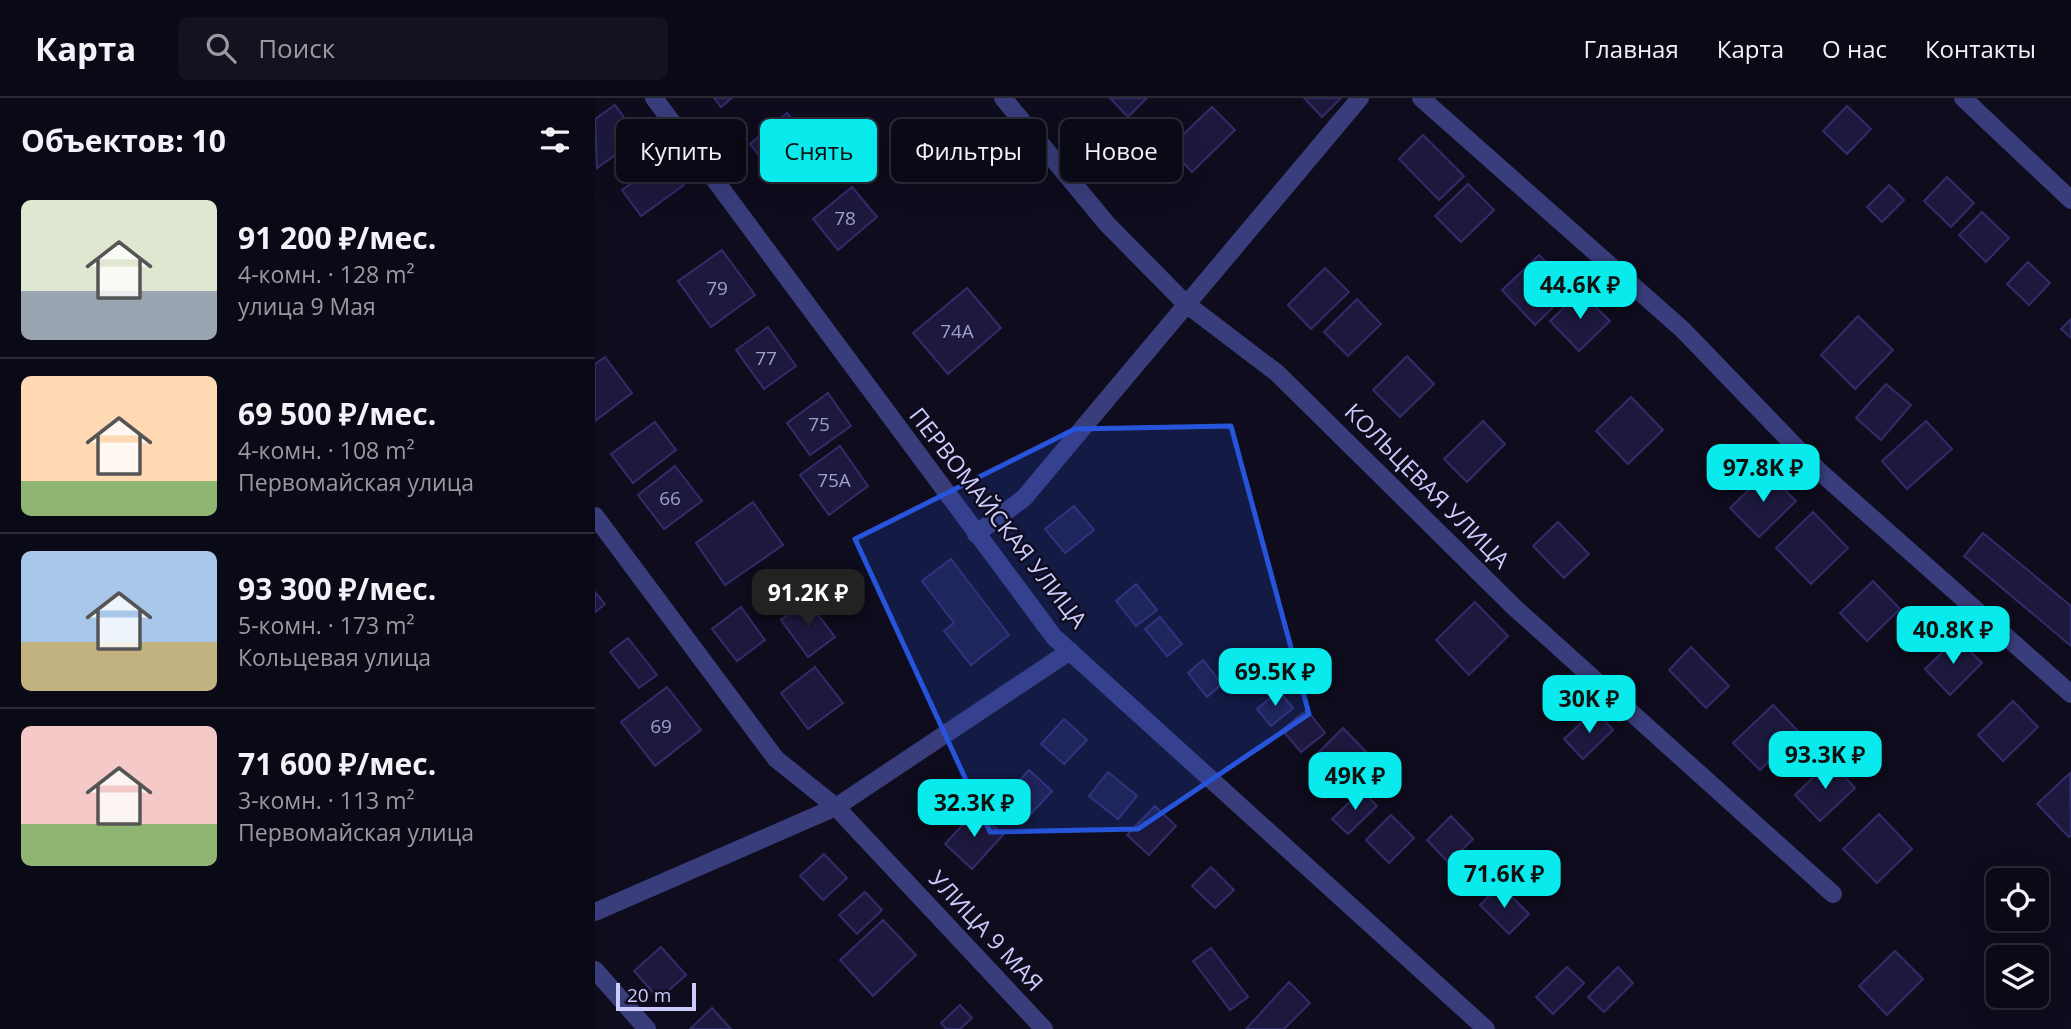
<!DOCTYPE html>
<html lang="ru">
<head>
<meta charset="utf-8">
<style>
  body { margin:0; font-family:"Open Sans",sans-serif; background:#13121f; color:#f1f3f6; height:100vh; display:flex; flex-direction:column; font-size:26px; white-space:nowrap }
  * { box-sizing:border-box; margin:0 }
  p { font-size:23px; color:#999aa1 }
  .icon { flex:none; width:38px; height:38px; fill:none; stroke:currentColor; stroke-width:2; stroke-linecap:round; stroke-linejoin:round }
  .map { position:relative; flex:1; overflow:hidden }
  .sheet { display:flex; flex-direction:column; background:#0a0916; width:595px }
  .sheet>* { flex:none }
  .hud { position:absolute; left:21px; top:21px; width:665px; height:63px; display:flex; gap:14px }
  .tools { position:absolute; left:1391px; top:770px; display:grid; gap:14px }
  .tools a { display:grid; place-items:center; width:63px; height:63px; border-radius:10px; background:#0a0916; box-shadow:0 7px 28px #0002,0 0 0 2px #2a2a35; font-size:35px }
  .scale { position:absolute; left:21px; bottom:18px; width:80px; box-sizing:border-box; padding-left:7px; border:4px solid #cccbfd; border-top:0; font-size:19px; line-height:24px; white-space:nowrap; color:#cccbfd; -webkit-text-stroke:5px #0e0c1d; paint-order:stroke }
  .price { position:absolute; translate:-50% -60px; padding:0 16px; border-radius:14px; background:#08eaec; color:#111; font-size:23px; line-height:46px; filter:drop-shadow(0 2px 4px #0008) }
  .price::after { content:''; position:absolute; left:50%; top:42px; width:21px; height:16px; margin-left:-10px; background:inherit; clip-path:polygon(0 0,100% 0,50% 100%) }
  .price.on { background:#222; color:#fff }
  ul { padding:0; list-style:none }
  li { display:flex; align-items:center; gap:21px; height:175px; padding:0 21px }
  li+li { border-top:2px solid #2a2a35 }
  li span { display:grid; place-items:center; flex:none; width:196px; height:140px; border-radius:10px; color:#555 }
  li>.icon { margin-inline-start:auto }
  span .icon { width:84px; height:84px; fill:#fffc; stroke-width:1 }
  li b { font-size:30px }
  h2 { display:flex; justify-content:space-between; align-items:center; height:84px; padding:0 21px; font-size:30px }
  .tag { padding:0 24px; border-radius:10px; background:#0a0916; box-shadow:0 7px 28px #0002,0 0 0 2px #2a2a35; font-size:24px; line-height:63px }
  .tag.on { background:#08eaec; color:#111 }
  header { display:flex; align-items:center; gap:42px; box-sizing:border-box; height:98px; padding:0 35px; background:#0a0916; border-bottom:2px solid #2a2a35 }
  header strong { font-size:33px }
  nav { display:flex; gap:38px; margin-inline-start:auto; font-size:24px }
  .search { width:490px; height:63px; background:#13121f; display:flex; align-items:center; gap:18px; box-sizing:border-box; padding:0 24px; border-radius:10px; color:#999aa1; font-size:26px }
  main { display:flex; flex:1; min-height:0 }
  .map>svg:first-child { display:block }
</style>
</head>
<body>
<header>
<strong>Карта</strong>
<div class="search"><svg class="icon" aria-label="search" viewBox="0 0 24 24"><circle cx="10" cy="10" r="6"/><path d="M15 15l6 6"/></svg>Поиск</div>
<nav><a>Главная</a><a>Карта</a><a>О нас</a><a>Контакты</a></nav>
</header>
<main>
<section class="sheet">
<h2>Объектов: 10<svg class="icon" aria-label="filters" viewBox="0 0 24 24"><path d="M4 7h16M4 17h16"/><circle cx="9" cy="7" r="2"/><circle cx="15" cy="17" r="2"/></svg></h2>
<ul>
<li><span style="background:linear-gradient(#dfe7d0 65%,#9aa5b1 0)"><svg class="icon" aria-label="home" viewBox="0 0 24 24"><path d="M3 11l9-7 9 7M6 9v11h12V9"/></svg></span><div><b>91 200 ₽/мес.</b><p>4-комн. · 128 m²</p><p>улица 9 Мая</p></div></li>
<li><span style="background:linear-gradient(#ffd9b3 75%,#8fb573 0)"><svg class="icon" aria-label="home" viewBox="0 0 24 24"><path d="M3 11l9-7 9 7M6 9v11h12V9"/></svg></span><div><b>69 500 ₽/мес.</b><p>4-комн. · 108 m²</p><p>Первомайская улица</p></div></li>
<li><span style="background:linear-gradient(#a9c7e8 65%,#c2b280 0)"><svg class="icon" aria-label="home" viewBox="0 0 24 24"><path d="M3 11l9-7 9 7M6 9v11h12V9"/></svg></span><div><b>93 300 ₽/мес.</b><p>5-комн. · 173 m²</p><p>Кольцевая улица</p></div></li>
<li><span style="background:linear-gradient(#f6c9c9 70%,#8fb573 0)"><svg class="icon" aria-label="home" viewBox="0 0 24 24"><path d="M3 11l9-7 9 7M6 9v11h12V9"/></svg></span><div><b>71 600 ₽/мес.</b><p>3-комн. · 113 m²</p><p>Первомайская улица</p></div></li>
</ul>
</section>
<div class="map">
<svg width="1476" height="931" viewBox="0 0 1476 931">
  <rect width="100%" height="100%" fill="#0e0c1d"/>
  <!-- building -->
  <g fill="#1d193e" stroke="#322c69" stroke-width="2">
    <polygon points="119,0 137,0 126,9"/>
    <polygon points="515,0 552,0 533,19"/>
    <polygon points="709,0 746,0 727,19"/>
    <polygon points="20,7 44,40 2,70 0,21"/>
    <polygon points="1252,8 1276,31 1252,56 1228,33"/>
    <polygon points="617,9 640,32 597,74 574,50"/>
    <polygon points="192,15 217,44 179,76 155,46"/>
    <polygon points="828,37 869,78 844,102 804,61"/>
    <polygon points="71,61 89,87 46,118 27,92"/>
    <polygon points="1352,79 1379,105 1356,129 1329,103"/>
    <polygon points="873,86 899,112 866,144 840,118"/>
    <polygon points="1294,87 1309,102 1287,124 1272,109"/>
    <polygon points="257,89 282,119 243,152 218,121"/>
    <polygon points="1387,114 1414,140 1391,164 1364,137"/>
    <polygon points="127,152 160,197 116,229 83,183"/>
    <polygon points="944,157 977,191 940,227 907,192"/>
    <polygon points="1433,164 1455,185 1434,207 1412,186"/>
    <polygon points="730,170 754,194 716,231 693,207"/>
    <polygon points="372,190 406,230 353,276 318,235"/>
    <polygon points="985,194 1015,223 984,253 955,223"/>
    <polygon points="762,201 786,226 753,258 729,234"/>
    <polygon points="1263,218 1298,252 1260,291 1226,257"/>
    <polygon points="1476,221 1476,240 1466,231"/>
    <polygon points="173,229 201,268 169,291 141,252"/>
    <polygon points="812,258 839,286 805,319 778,292"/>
    <polygon points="10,259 37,295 0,323 0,266"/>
    <polygon points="1291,286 1316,307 1286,342 1261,320"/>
    <polygon points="233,295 256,328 215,357 192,325"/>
    <polygon points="1036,299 1068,332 1033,366 1001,333"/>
    <polygon points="888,323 910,346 872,384 849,361"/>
    <polygon points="1331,323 1357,351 1312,391 1287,363"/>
    <polygon points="60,324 81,352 38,385 16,356"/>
    <polygon points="245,348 273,388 234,417 205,377"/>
    <polygon points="80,368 107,403 69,431 43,397"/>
    <polygon points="1172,374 1201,403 1164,439 1135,410"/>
    <polygon points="158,404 188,447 130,487 101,445"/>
    <polygon points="479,408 499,432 470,455 450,431"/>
    <polygon points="1218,414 1253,450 1216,486 1181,450"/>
    <polygon points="963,424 994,456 969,480 938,448"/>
    <polygon points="1388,435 1476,508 1476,548 1369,458"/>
    <polygon points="356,461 414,537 376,567 349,533 359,525 327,483"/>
    <polygon points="1278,483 1305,511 1272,543 1245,515"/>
    <polygon points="541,486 562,512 541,528 521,503"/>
    <polygon points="0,494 10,506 0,514"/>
    <polygon points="212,502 240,539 213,559 186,522"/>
    <polygon points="880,504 913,538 874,577 841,542"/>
    <polygon points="146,509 170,542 142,563 117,531"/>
    <polygon points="565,519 587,546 572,558 550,531"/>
    <polygon points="33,540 62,577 44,590 15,554"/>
    <polygon points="1362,540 1387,565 1355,597 1330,571"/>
    <polygon points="1096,549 1134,588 1111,610 1074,572"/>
    <polygon points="608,562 627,586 612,599 593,575"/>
    <polygon points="220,569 248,605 213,631 186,595"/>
    <polygon points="72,589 106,632 60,668 26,624"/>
    <polygon points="684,593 698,610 676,628 662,611"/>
    <polygon points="1418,603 1443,629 1408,663 1383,637"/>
    <polygon points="1178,607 1204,634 1165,672 1138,645"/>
    <polygon points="712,612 730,635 706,654 687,632"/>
    <polygon points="1000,612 1018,632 988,661 969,641"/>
    <polygon points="469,621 492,642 469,666 446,646"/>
    <polygon points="748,630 783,666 751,697 716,662"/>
    <polygon points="1235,663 1260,690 1225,723 1200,697"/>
    <polygon points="434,672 457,693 434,718 411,697"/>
    <polygon points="513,674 542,698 523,721 494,698"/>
    <polygon points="1475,675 1476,737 1474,739 1442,706"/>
    <polygon points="767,692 782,708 753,736 737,721"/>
    <polygon points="560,708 581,728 554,757 532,737"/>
    <polygon points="381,712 408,737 377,771 350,746"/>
    <polygon points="1284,716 1317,751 1282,785 1248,751"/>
    <polygon points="796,717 819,740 794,765 771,742"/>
    <polygon points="856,718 878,741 854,765 832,742"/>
    <polygon points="229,756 252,780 228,802 205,778"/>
    <polygon points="616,769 639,792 620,810 597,788"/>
    <polygon points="905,787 934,816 914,836 885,807"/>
    <polygon points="270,794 287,812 262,836 244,817"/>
    <polygon points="288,822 321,857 278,898 245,862"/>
    <polygon points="66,849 91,877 64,901 39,873"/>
    <polygon points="616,850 653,899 635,912 598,863"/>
    <polygon points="1300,853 1328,881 1292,917 1264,888"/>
    <polygon points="972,869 989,885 958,916 941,899"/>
    <polygon points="1023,869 1038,885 1009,914 993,899"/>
    <polygon points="694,884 715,905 689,931 651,931"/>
    <polygon points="365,907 377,920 365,931 351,931 346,925"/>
    <polygon points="117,910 136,931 95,931"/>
  </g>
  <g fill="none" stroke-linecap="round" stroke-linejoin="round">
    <!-- minor -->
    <g stroke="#393d7b" stroke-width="18">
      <polyline points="59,0 459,539 891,931"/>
      <polyline points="408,0 512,126 590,205 682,275 919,509 1238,796"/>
      <polyline points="826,0 1088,232 1224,373 1476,596"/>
      <polyline points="1368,0 1476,102"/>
      <polyline points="0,418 181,661 241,709 449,931"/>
      <polyline points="381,436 429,400 765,0"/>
      <polyline points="0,814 241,709 475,553"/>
      <polyline points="0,872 52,931"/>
    </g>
  </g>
  <!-- marked area -->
  <path fill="#2654da" fill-opacity="0.2" stroke="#2654da" stroke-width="5" stroke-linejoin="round" d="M636 328 714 616 543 731 395 734 260 441 480 331Z"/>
  <g text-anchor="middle" stroke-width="5" stroke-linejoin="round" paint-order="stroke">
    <!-- number labels -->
    <g font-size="19" fill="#a09ecd">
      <text x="250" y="127">78</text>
      <text x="122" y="197">79</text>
      <text x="362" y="240">74А</text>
      <text x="171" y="267">77</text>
      <text x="224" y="333">75</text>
      <text x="239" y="389">75А</text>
      <text x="75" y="407">66</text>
      <text x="66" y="635">69</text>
    </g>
    <!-- street labels -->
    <g font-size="23" fill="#cccbfd" stroke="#0e0c1d">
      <text transform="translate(832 388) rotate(45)" y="8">КОЛЬЦЕВАЯ УЛИЦА</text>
      <text transform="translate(403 420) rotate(52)" y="8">ПЕРВОМАЙСКАЯ УЛИЦА</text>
      <text transform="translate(391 833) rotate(47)" y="8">УЛИЦА 9 МАЯ</text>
    </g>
  </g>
</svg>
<div class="tools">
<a><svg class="icon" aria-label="locate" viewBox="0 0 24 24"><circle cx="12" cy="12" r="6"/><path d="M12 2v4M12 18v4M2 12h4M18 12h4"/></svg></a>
<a><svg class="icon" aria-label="layers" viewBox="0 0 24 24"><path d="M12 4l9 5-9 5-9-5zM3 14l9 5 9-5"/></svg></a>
</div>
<div class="scale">20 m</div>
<b class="price" style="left:985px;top:223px">44.6K ₽</b>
<b class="price" style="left:1168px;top:406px">97.8K ₽</b>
<b class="price on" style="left:213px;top:531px">91.2K ₽</b>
<b class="price" style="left:1358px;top:568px">40.8K ₽</b>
<b class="price" style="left:680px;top:610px">69.5K ₽</b>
<b class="price" style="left:994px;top:637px">30K ₽</b>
<b class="price" style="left:1230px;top:693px">93.3K ₽</b>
<b class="price" style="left:760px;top:714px">49K ₽</b>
<b class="price" style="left:379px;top:741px">32.3K ₽</b>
<b class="price" style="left:909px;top:812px">71.6K ₽</b>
<div class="hud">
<a class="tag">Купить</a>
<a class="tag on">Снять</a>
<a class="tag">Фильтры</a>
<a class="tag">Новое</a>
</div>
</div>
</main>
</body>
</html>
